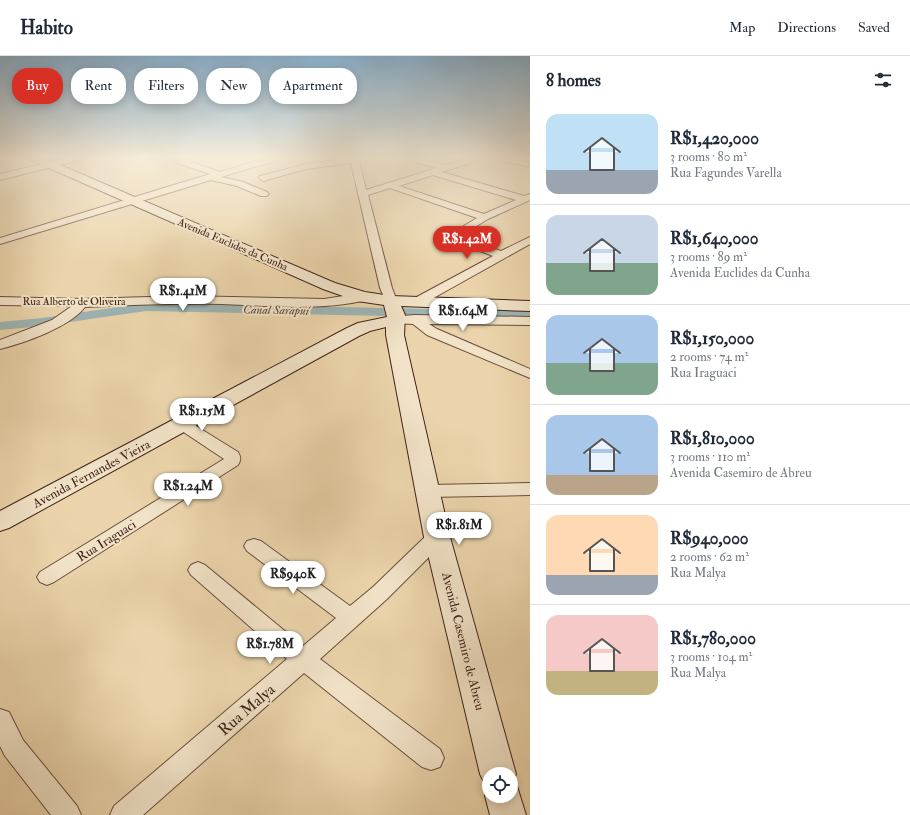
<!DOCTYPE html>
<html lang="en">
<head>
<meta charset="utf-8">
<style>
  body { margin:0; font-family:"IM FELL Double Pica",serif; background:#f6f6f7; color:#1f2937; height:100vh; display:flex; flex-direction:column; font-size:15px; white-space:nowrap }
  * { box-sizing:border-box; margin:0 }
  p { font-size:13px; color:#747a83 }
  .icon { flex:none; width:22px; height:22px; fill:none; stroke:currentColor; stroke-width:2; stroke-linecap:round; stroke-linejoin:round }
  .map { position:relative; flex:1; overflow:hidden }
  .sheet { display:flex; flex-direction:column; background:#fff; width:380px }
  .sheet>* { flex:none }
  .banner { position:absolute; left:12px; top:12px; width:380px; height:36px; display:flex; gap:8px }
  .fabs { position:absolute; left:482px; top:711px; display:grid; gap:8px }
  .fabs a { display:grid; place-items:center; width:36px; height:36px; border-radius:50%; background:#fff; box-shadow:0 2px 10px #0003; font-size:20px }
  .price { position:absolute; translate:-50% -34px; padding:0 9px; border-radius:14px; background:#fff; color:#222; font-size:13px; line-height:26px; filter:drop-shadow(0 1px 2px #0008) }
  .price::after { content:''; position:absolute; left:50%; top:24px; width:12px; height:9px; margin-left:-6px; background:inherit; clip-path:polygon(0 0,100% 0,50% 100%) }
  .price.on { background:#d93025; color:#fff }
  ul { padding:0; list-style:none }
  li { display:flex; align-items:center; gap:12px; height:100px; padding:0 16px }
  li+li { border-top:1px solid #e0e1e3 }
  li span { display:grid; place-items:center; flex:none; width:112px; height:80px; border-radius:12px; color:#555 }
  li>.icon { margin-inline-start:auto }
  span .icon { width:48px; height:48px; fill:#fffc; stroke-width:1 }
  li b { font-size:17px }
  h2 { display:flex; justify-content:space-between; align-items:center; height:48px; padding:0 16px; font-size:17px }
  .pill { padding:0 14px; border-radius:16px; background:#fff; box-shadow:0 2px 10px #0003; font-size:14px; line-height:36px }
  .pill.on { background:#d93025; color:#fff }
  header { display:flex; align-items:center; gap:24px; box-sizing:border-box; height:56px; padding:0 20px; background:#fff; border-bottom:1px solid #e0e1e3 }
  header strong { font-size:19px }
  nav { display:flex; gap:22px; margin-inline-start:auto; font-size:14px }
  main { display:flex; flex:1; min-height:0 }
  .map>svg:first-child { display:block }
</style>
</head>
<body>
<header>
<strong>Habito</strong>
<nav><a>Map</a><a>Directions</a><a>Saved</a></nav>
</header>
<main>
<div class="map">
<svg width="530" height="759" viewBox="0 0 530 759">
  <rect width="100%" height="100%" fill="#ebd4ab"/>
  <filter id="stains"><feTurbulence type="fractalNoise" baseFrequency=".005" numOctaves="4"/><feColorMatrix values="0 0 0 0 .2 0 0 0 0 .09 0 0 0 0 .02 0 0 0 .5 -.17"/></filter>
  <radialGradient id="worn" r=".72"><stop offset=".6" stop-color="#630" stop-opacity="0"/><stop offset="1" stop-color="#630" stop-opacity=".3"/></radialGradient>
  <g fill="none" stroke-linecap="round" stroke-linejoin="round">
    <!-- canal -->
    <polygon fill="#9db5b5" fill-rule="evenodd" points="146,247 530,255 530,263 146,255 42,270 0,274 0,266 42,262"/>
    <defs>
      <g id="street">
        <polygon points="68,102 81,102 80,104 0,124 0,118"/>
        <polygon points="267,102 279,102 278,104 221,121 243,126 267,136 269,138 267,140 261,140 237,130 211,124 0,188 0,182 210,118 177,107 176,105 177,103 183,103 220,116"/>
        <path d="M350 102H358L359 104 366 134 437 112 407 104 406 102H418L446 109 470 102H481L480 104 442 116 524 140 530 138V144L488 163 460 180 501 195 530 181V188L421 249H413L411 246 413 243 493 200 454 185 449 179 477 162 390 132 368 139 392 232 397 245 395 248H387L380 232 351 107 306 113 263 125 259 122 260 120 306 108ZM433 119 516 144 484 158 399 130Z"/>
        <polygon points="498,102 511,102 530,107 530,111 499,104"/>
        <path d="M363 237 367 238 369 241 367 244C320 255 270 250 222 248 176 247 130 249 85 251 70 271 24 287 0 293V284L52 264 72 250 0 249V241L81 243 183 240 324 243Z"/>
        <polygon points="414,259 530,261 530,269 429,268 437,273 530,313 530,322 427,279 413,268 392,267 390,264 392,261"/>
        <path d="M182 363 188 365 238 396C241 401 241 404 238 409L54 526 47 529 40 526 37 521 40 516 224 403 176 371 174 368 176 365Z"/>
        <polygon points="530,427 530,439 428,441 422,439 419,435 422,431 428,429"/>
        <polygon points="437,474 444,476 446,481 444,486 387,543 320,603 440,693 444,702 440,711 431,714 422,711 304,617 143,759 110,759 114,750 287,603 191,519 188,514 191,509 198,506 205,509 303,590 336,562 247,495 244,490 247,485 254,483 261,485 350,550 373,531 430,476"/>
        <polygon points="0,653 9,656 23,684 77,750 81,759 51,759 5,700 0,690"/>
      </g>
      <path id="secondary" d="M29 102H44L335 227 365 236 391 240 530 245V255L401 250 405 259 404 279 450 481 516 718 512 726 516 727 526 759H490L485 740 488 731 486 730 480 718 424 481 386 279V271L370 275 359 280 9 472 0 475V455L347 272 358 267 387 261 384 249 357 245 323 233 31 104ZM489 718H511V740H489Z"/>
    </defs>
    <!-- street casing -->
    <use href="#street" stroke="#6a4f3e" stroke-width="2"/>
    <!-- secondary casing -->
    <use href="#secondary" stroke="#3f2319" stroke-width="2"/>
    <!-- street -->
    <use href="#street" fill="#f2e3c8" fill-rule="evenodd"/>
    <!-- secondary -->
    <use href="#secondary" fill="#f2e3c8" fill-rule="evenodd"/>
  </g>
  <!-- sky -->
  <linearGradient id="sky" x2="0" y2="1"><stop stop-color="#8ab4d4"/><stop offset="0.49" stop-color="#f6ecd9"/><stop offset="1" stop-color="#f6ecd9" stop-opacity="0"/></linearGradient>
  <rect width="530" height="208" fill="url(#sky)"/>
  <g text-anchor="middle" stroke-width="4" stroke-linejoin="round" paint-order="stroke">
    <!-- far-street labels -->
    <g font-size="11" fill="#3f2319" stroke="#f2e3c8">
      <text transform="translate(233 188) rotate(23)" y="4">Avenida Euclides da Cunha</text>
      <text x="74" y="249">Rua Alberto de Oliveira</text>
    </g>
    <!-- far-water labels -->
    <g font-size="12" font-style="italic" fill="#564840" stroke="#f2e3c8">
      <text transform="translate(276 254) rotate(1)" y="4">Canal Sarapuí</text>
    </g>
    <!-- street labels -->
    <g font-size="13" fill="#3f2319" stroke="#f2e3c8">
      <text transform="translate(91 417) rotate(-28)" y="5">Avenida Fernandes Vieira</text>
      <text transform="translate(106 484) rotate(-32)" y="5">Rua Iraguaci</text>
      <text transform="translate(464 585) rotate(76)" y="5">Avenida Casemiro de Abreu</text>
    </g>
    <!-- near-street labels -->
    <g font-size="16" fill="#3f2319" stroke="#f2e3c8">
      <text transform="translate(246 653) rotate(-41)" y="6">Rua Malya</text>
    </g>
  </g>
  <rect width="100%" height="100%" filter="url(#stains)"/>
  <rect width="100%" height="100%" fill="url(#worn)"/>
</svg>
<div class="fabs">
<a><svg class="icon" aria-label="locate" viewBox="0 0 24 24"><circle cx="12" cy="12" r="6"/><path d="M12 2v4M12 18v4M2 12h4M18 12h4"/></svg></a>
</div>
<b class="price on" style="left:467px;top:204px">R$1.42M</b>
<b class="price" style="left:183px;top:256px">R$1.41M</b>
<b class="price" style="left:463px;top:276px">R$1.64M</b>
<b class="price" style="left:202px;top:376px">R$1.15M</b>
<b class="price" style="left:188px;top:451px">R$1.24M</b>
<b class="price" style="left:459px;top:490px">R$1.81M</b>
<b class="price" style="left:293px;top:539px">R$940K</b>
<b class="price" style="left:270px;top:609px">R$1.78M</b>
<div class="banner">
<a class="pill on">Buy</a>
<a class="pill">Rent</a>
<a class="pill">Filters</a>
<a class="pill">New</a>
<a class="pill">Apartment</a>
</div>
</div>
<section class="sheet">
<h2>8 homes<svg class="icon" aria-label="filters" viewBox="0 0 24 24"><path d="M4 7h16M4 17h16"/><circle cx="9" cy="7" r="2"/><circle cx="15" cy="17" r="2"/></svg></h2>
<ul>
<li><span style="background:linear-gradient(#bfe0f5 70%,#9aa5b1 0)"><svg class="icon" aria-label="home" viewBox="0 0 24 24"><path d="M3 11l9-7 9 7M6 9v11h12V9"/></svg></span><div><b>R$1,420,000</b><p>3 rooms · 80 m²</p><p>Rua Fagundes Varella</p></div></li>
<li><span style="background:linear-gradient(#c9d6e8 60%,#7fa58c 0)"><svg class="icon" aria-label="home" viewBox="0 0 24 24"><path d="M3 11l9-7 9 7M6 9v11h12V9"/></svg></span><div><b>R$1,640,000</b><p>3 rooms · 89 m²</p><p>Avenida Euclides da Cunha</p></div></li>
<li><span style="background:linear-gradient(#a9c7e8 60%,#7fa58c 0)"><svg class="icon" aria-label="home" viewBox="0 0 24 24"><path d="M3 11l9-7 9 7M6 9v11h12V9"/></svg></span><div><b>R$1,150,000</b><p>2 rooms · 74 m²</p><p>Rua Iraguaci</p></div></li>
<li><span style="background:linear-gradient(#a9c7e8 75%,#b9a48a 0)"><svg class="icon" aria-label="home" viewBox="0 0 24 24"><path d="M3 11l9-7 9 7M6 9v11h12V9"/></svg></span><div><b>R$1,810,000</b><p>3 rooms · 110 m²</p><p>Avenida Casemiro de Abreu</p></div></li>
<li><span style="background:linear-gradient(#ffd9b3 75%,#9aa5b1 0)"><svg class="icon" aria-label="home" viewBox="0 0 24 24"><path d="M3 11l9-7 9 7M6 9v11h12V9"/></svg></span><div><b>R$940,000</b><p>2 rooms · 62 m²</p><p>Rua Malya</p></div></li>
<li><span style="background:linear-gradient(#f6c9c9 70%,#c2b280 0)"><svg class="icon" aria-label="home" viewBox="0 0 24 24"><path d="M3 11l9-7 9 7M6 9v11h12V9"/></svg></span><div><b>R$1,780,000</b><p>3 rooms · 104 m²</p><p>Rua Malya</p></div></li>
</ul>
</section>
</main>
</body>
</html>
